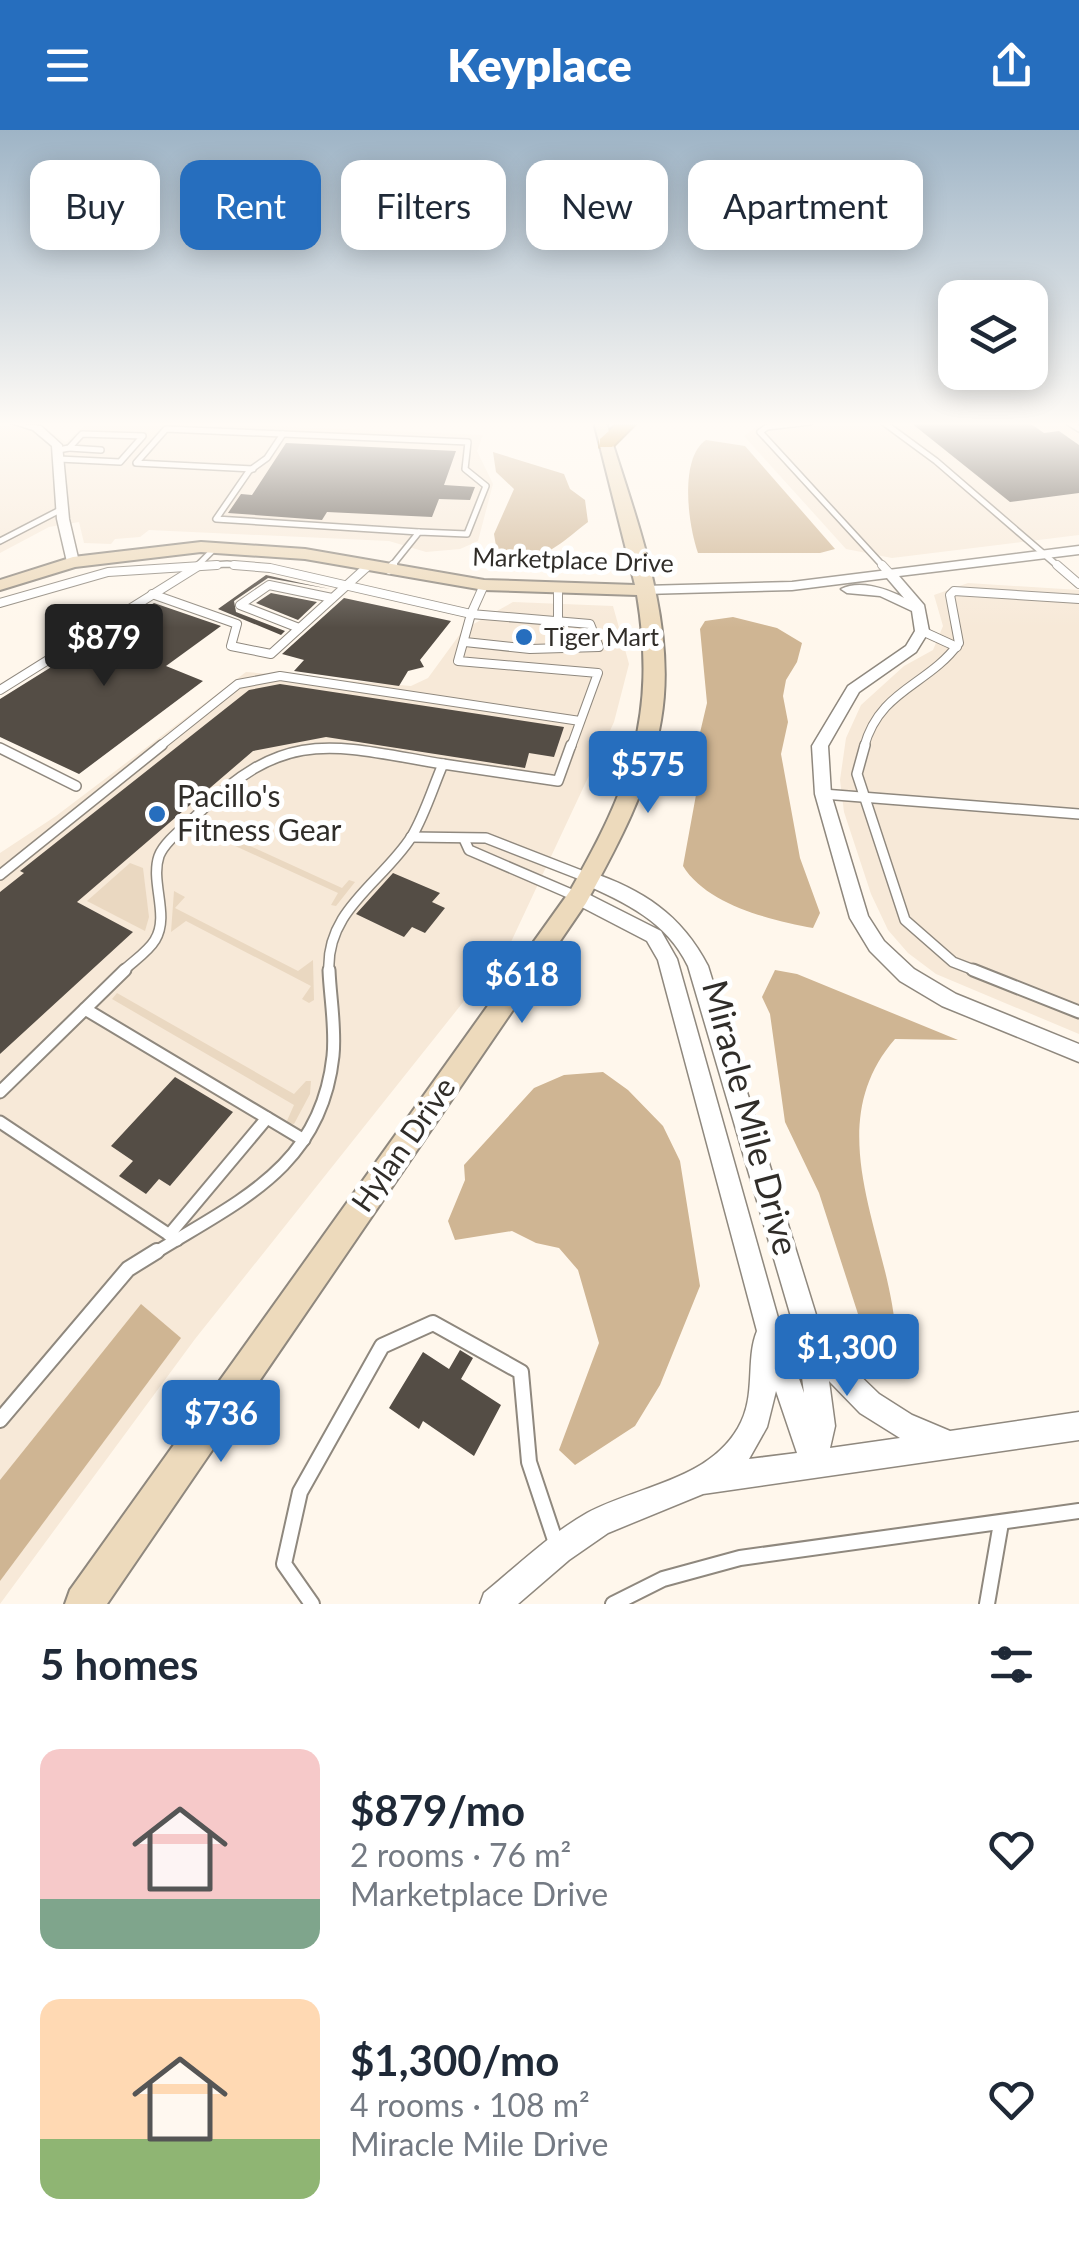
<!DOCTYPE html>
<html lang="en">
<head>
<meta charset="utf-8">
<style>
  body { margin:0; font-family:Lato,sans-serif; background:#f6f6f7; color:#1f2937; height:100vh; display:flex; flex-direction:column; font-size:38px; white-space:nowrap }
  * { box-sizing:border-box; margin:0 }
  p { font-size:32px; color:#747a83 }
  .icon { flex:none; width:55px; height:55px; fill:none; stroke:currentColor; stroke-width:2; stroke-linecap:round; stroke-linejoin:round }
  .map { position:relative; height:1474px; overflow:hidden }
  .details { display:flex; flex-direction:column; background:#fff; flex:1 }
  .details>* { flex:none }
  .guide { position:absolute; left:30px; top:30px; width:1020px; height:90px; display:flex; gap:20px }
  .fabs { position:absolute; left:938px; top:150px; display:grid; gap:20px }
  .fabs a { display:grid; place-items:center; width:110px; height:110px; border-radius:20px; background:#fff; box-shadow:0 5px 25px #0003; font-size:50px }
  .price { position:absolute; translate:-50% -85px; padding:0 22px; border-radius:10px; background:#266ebe; color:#fff; font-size:32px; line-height:65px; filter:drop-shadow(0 2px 5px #0008) }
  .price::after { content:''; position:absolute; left:50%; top:60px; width:30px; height:22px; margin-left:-15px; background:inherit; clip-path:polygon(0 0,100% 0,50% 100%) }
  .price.on { background:#222; color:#fff }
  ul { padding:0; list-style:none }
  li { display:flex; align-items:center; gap:30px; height:250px; padding:0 40px }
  li span { display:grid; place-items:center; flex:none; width:280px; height:200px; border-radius:20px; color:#555 }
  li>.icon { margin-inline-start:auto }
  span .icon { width:120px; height:120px; fill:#fffc; stroke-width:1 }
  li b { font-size:42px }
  h2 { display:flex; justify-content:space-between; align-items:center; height:120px; padding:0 40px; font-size:42px }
  .pill { padding:0 35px; border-radius:20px; background:#fff; box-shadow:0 5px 25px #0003; font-size:35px; line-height:90px }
  .pill.on { background:#266ebe; color:#fff }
  header { display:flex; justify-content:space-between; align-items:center; height:130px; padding:0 40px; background:#266ebe; color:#fff; font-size:45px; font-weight:800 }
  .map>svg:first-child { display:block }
</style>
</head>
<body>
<header><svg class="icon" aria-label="menu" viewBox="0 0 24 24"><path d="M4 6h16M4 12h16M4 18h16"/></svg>Keyplace<svg class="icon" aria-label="share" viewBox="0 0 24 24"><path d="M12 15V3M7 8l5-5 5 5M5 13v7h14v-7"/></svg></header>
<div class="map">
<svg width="1079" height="1474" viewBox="0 0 1079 1474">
  <rect width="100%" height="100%" fill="#fff7ec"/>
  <!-- built -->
  <g fill="#f7e9d8">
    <polygon points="0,292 22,292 45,299 66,312 88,292 181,292 483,305 477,321 493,354 478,411 460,419 426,422 389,411 149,400 140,407 115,409 111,414 84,413 79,392 49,397 0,423"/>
    <polygon points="778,292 1079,292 1079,405 892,428 846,419 744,306 760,294"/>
    <polygon points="968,453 1079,460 1079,904 936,844 908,823 888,800 871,764 844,682 840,650 846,608 861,575 904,536 933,520 943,496 934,465"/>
    <polygon points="513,472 613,476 629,534 614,592 511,812 195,1209 0,1474 0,723 56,686 246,542 411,556 428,548 463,500"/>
  </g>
  <!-- green -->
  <g fill="#ead8c1">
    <polygon points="200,693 342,758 349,750 355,752 336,776 331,775 338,763 198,699"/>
    <polygon points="130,733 143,738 149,787 145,801 87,771"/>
    <polygon points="174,761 185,767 175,778 298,841 313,830 314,870 309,873 302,869 311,856 186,791 171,802"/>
    <polygon points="117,863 294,964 306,951 311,951 310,964 294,994 286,993 294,975 112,869"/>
  </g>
  <!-- water -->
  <g fill="#cfb593">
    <path d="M706 310 745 316 835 419 820 423H698C688 395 679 328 706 310Z"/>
    <path d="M493 322 564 344 570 359 585 370 588 392C558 415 539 438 497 422L494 404 514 359 496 342Z"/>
    <path d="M733 487 777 498 802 513 797 532 786 550 783 566 788 592 781 624 800 728 820 783 813 798C770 790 707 775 683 736L700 643 699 607 707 573 700 499 705 491Z"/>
    <path d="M775 840 797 844 958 910 895 909C816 1000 892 1110 896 1209L877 1215 858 1184 819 1063 785 992 770 884 762 867Z"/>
    <polygon points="603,942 628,960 663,996 680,1031 700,1156 660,1255 635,1296 575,1335 559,1320 599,1213 578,1140 559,1118 536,1113 512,1101 455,1110 448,1091 465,1050 464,1035 534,958 564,945"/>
    <polygon points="141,1174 181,1208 0,1451 0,1350"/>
  </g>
  <!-- building -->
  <g fill="#544d45">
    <polygon points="910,292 1028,292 1044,303 1059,301 1079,315 1079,363 1010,372"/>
    <polygon points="286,313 456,321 444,355 475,357 470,370 439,369 432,387 327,382 322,390 228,383 241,364 252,365"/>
    <polygon points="266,445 301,453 330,459 268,448 234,471 236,482 285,501 281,505 218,479"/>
    <polygon points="271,463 317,472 298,490 256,473"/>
    <polygon points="344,468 451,491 420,530 424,537 408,541 399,556 294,541 304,530 282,524"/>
    <polygon points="154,473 221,496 166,536 203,551 79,644 0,607 0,569"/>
    <polygon points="280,554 564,597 554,627 529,623 525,638 326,607 253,621 77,772 133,802 0,924 0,762 24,743 20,741 249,560"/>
    <polygon points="393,743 440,763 432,772 445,778 425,803 412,797 404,807 356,784"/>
    <polygon points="175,947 233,982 170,1056 159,1049 146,1064 119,1046 133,1031 111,1016"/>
    <polygon points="460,1220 473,1228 461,1249 501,1275 474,1326 423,1291 419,1299 389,1278 423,1222 449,1239"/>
  </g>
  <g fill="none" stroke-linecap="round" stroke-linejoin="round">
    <defs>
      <g id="lane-far4">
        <polyline points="810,292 767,297 760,302 884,437"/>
        <polyline points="883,292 936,331 1059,437"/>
        <polyline points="1068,292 1079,299"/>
        <polyline points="283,304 267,328 249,341 216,389 419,402"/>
        <polyline points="69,318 101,320"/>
        <polyline points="58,320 69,318 82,304 143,306 120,332 59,329"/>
        <polyline points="253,339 136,333 166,299 468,312 465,339 486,356 467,404 419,402 391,437"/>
        <polyline points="0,411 62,379"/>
        <polyline points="180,437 227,434 261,437"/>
        <polyline points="196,437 216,417"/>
      </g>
      <g id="lane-far3">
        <polyline points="234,435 270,438 471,484 458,531 598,543 571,617"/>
        <polyline points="882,435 892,446"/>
        <polyline points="1057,435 1079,454"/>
        <polyline points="389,440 393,435"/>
        <polyline points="558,459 558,490"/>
        <polyline points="152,464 237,494 231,516 271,524 368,436"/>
        <polyline points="0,473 108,442 217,435"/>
        <polyline points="299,498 240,475 269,455 332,468"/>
        <polyline points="922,501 957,517"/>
        <polyline points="465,512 530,519 599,517 590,494 471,484 484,455"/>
        <polyline points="0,560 200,435"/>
        <polyline points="159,617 238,554 280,546 580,591"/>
        <path d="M864 617C880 559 928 556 959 513L950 465 954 461 1079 469"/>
      </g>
      <g id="lane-far2">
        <polyline points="865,615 857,644 905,790 953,832 979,842"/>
        <polyline points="0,618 76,656"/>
        <polyline points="823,664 1079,684"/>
        <polyline points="411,707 486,708 586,747"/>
        <polyline points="464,709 469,720 578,767"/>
        <polyline points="0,745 162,615"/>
        <path d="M122 842C132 832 148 822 155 810 170 786 150 752 159 726 165 710 189 694 201 681 287 596 335 616 443 634"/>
        <path d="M329 842C325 780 383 752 412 706 425 684 433 657 443 634L558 651 571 615"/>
      </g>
      <g id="lane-far1">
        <polyline points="973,840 1079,882"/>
        <polyline points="85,879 304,1010"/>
        <polyline points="0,962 125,840"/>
        <polyline points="0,992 177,1110"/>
        <polyline points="169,1105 267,988"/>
        <path d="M153 1124C238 1071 321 1038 333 926 336 898 330 867 329 840"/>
      </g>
      <g id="lane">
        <polyline points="0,1290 128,1139 157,1121"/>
        <polyline points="312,1474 284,1434 300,1362 382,1216 433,1193 521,1242 529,1332 556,1413"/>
        <polyline points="613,1474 663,1449 740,1428 1079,1381"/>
        <polyline points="987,1474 1001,1393"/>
      </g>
      <g id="street">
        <polygon points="8,292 41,296 62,315 69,389 79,432 77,435 67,432 57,389 52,316 33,300"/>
        <path d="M1079 416V424L899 446 924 475 929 501 916 522 859 562 828 616 831 664 868 786 884 811 914 839 956 864 1079 914V932L942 876 900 851 870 821 850 788 815 664 812 616 848 556 906 516 915 501 912 481 880 466 847 463 841 459C859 450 886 458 904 468L887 448 792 460 644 464 638 460 644 456 792 452Z"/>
        <path d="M588 741C643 760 681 784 708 836L821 1201 851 1237 879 1264 912 1285 950 1301 1079 1282V1310L703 1364 608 1403 569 1430 518 1474H480L484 1463C517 1436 550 1404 587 1383 637 1356 707 1351 738 1298 757 1266 745 1230 757 1201L658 830 647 811 572 772 569 767 572 762H584L661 801 677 829 778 1188 804 1263 797 1207 688 836C666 791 626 773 582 753L579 748 582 743ZM829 1251 860 1283 900 1308 830 1318 835 1296ZM776 1261 797 1323 749 1329 767 1297Z"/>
      </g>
      <path id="secondary" d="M594 292H606C634 385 678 492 661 590 650 656 618 715 586 773L107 1474H65L70 1460 570 761C630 656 657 586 637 465L484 460 305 429 201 422 75 437 0 460V450L73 427 201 412 305 419 484 450 635 455Z"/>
      <polygon id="highway" points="619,292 637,292 612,317 600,317 600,309"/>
    </defs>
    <!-- lane-far4 casing -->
    <use href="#lane-far4" stroke="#8f887e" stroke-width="8"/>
    <!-- lane-far3 casing -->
    <use href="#lane-far3" stroke="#8f887e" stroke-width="10"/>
    <!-- lane-far2 casing -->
    <use href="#lane-far2" stroke="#8f887e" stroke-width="12"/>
    <!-- lane-far1 casing -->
    <use href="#lane-far1" stroke="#8f887e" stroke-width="15"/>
    <!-- lane casing -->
    <use href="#lane" stroke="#8f887e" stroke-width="18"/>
    <!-- street casing -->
    <use href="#street" stroke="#8f887e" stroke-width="3"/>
    <!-- secondary casing -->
    <use href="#secondary" stroke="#8f887e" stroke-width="4"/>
    <!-- highway casing -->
    <use href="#highway" stroke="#8f6623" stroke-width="4"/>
    <!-- lane-far4 -->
    <use href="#lane-far4" stroke="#fff" stroke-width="5"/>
    <!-- lane-far3 -->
    <use href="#lane-far3" stroke="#fff" stroke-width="8"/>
    <!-- lane-far2 -->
    <use href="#lane-far2" stroke="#fff" stroke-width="9"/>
    <!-- lane-far1 -->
    <use href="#lane-far1" stroke="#fff" stroke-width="11"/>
    <!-- lane -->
    <use href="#lane" stroke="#fff" stroke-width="14"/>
    <!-- street -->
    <use href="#street" fill="#fff" fill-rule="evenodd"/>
    <!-- secondary -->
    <use href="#secondary" fill="#eddabc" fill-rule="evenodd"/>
    <!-- highway -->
    <use href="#highway" fill="#c28520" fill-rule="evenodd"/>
  </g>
  <!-- sky -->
  <linearGradient id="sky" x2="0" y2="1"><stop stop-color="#9eb4c6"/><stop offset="0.59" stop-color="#fffbf6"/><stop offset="1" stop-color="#fffbf6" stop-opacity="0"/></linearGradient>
  <rect width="1079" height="498" fill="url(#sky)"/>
  <!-- markers -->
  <g fill="#266ebe" stroke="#fff" stroke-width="4">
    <circle cx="524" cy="507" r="10"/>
    <circle cx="157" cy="684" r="10"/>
  </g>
  <g text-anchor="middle" stroke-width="10" stroke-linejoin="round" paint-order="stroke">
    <!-- far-street labels -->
    <g font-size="25" fill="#302d29" stroke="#fff">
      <text transform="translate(573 430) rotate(2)" y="9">Marketplace Drive</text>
    </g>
    <!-- far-poi labels -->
    <g font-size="25" fill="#302d29" stroke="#fff" text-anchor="start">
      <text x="544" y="516">Tiger Mart</text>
    </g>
    <!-- poi labels -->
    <g font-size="30" fill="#302d29" stroke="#fff" text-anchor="start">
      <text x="177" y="677">Pacillo's<tspan x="177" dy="34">Fitness Gear</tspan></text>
    </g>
    <!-- street labels -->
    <g font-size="30" fill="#302d29" stroke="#fff">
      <text transform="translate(404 1015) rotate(-55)" y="10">Hylan Drive</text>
    </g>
    <!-- near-street labels -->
    <g font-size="35" fill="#302d29" stroke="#fff">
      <text transform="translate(750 988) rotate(75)" y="12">Miracle Mile Drive</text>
    </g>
  </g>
</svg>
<div class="fabs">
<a><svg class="icon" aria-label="layers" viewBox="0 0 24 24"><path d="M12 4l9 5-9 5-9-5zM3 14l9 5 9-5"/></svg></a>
</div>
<b class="price on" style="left:104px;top:559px">$879</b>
<b class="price" style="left:648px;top:686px">$575</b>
<b class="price" style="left:522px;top:896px">$618</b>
<b class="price" style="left:847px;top:1269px">$1,300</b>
<b class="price" style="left:221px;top:1335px">$736</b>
<div class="guide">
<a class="pill">Buy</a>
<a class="pill on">Rent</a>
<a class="pill">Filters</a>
<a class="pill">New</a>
<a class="pill">Apartment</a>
</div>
</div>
<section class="details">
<h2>5 homes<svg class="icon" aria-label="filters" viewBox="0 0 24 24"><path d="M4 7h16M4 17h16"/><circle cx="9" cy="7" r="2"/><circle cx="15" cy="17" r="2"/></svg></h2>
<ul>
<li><span style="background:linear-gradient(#f6c9c9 75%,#7fa58c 0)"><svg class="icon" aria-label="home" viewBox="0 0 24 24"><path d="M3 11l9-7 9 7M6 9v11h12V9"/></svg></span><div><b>$879/mo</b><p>2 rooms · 76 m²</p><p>Marketplace Drive</p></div><svg class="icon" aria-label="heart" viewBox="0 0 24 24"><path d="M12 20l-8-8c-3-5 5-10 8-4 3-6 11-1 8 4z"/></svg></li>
<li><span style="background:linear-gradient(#ffd9b3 70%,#8fb573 0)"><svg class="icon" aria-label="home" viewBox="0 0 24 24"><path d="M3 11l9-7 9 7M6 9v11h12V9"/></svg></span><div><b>$1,300/mo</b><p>4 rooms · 108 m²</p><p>Miracle Mile Drive</p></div><svg class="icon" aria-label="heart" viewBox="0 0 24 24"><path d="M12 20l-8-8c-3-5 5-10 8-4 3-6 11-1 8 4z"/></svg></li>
</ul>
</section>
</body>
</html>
